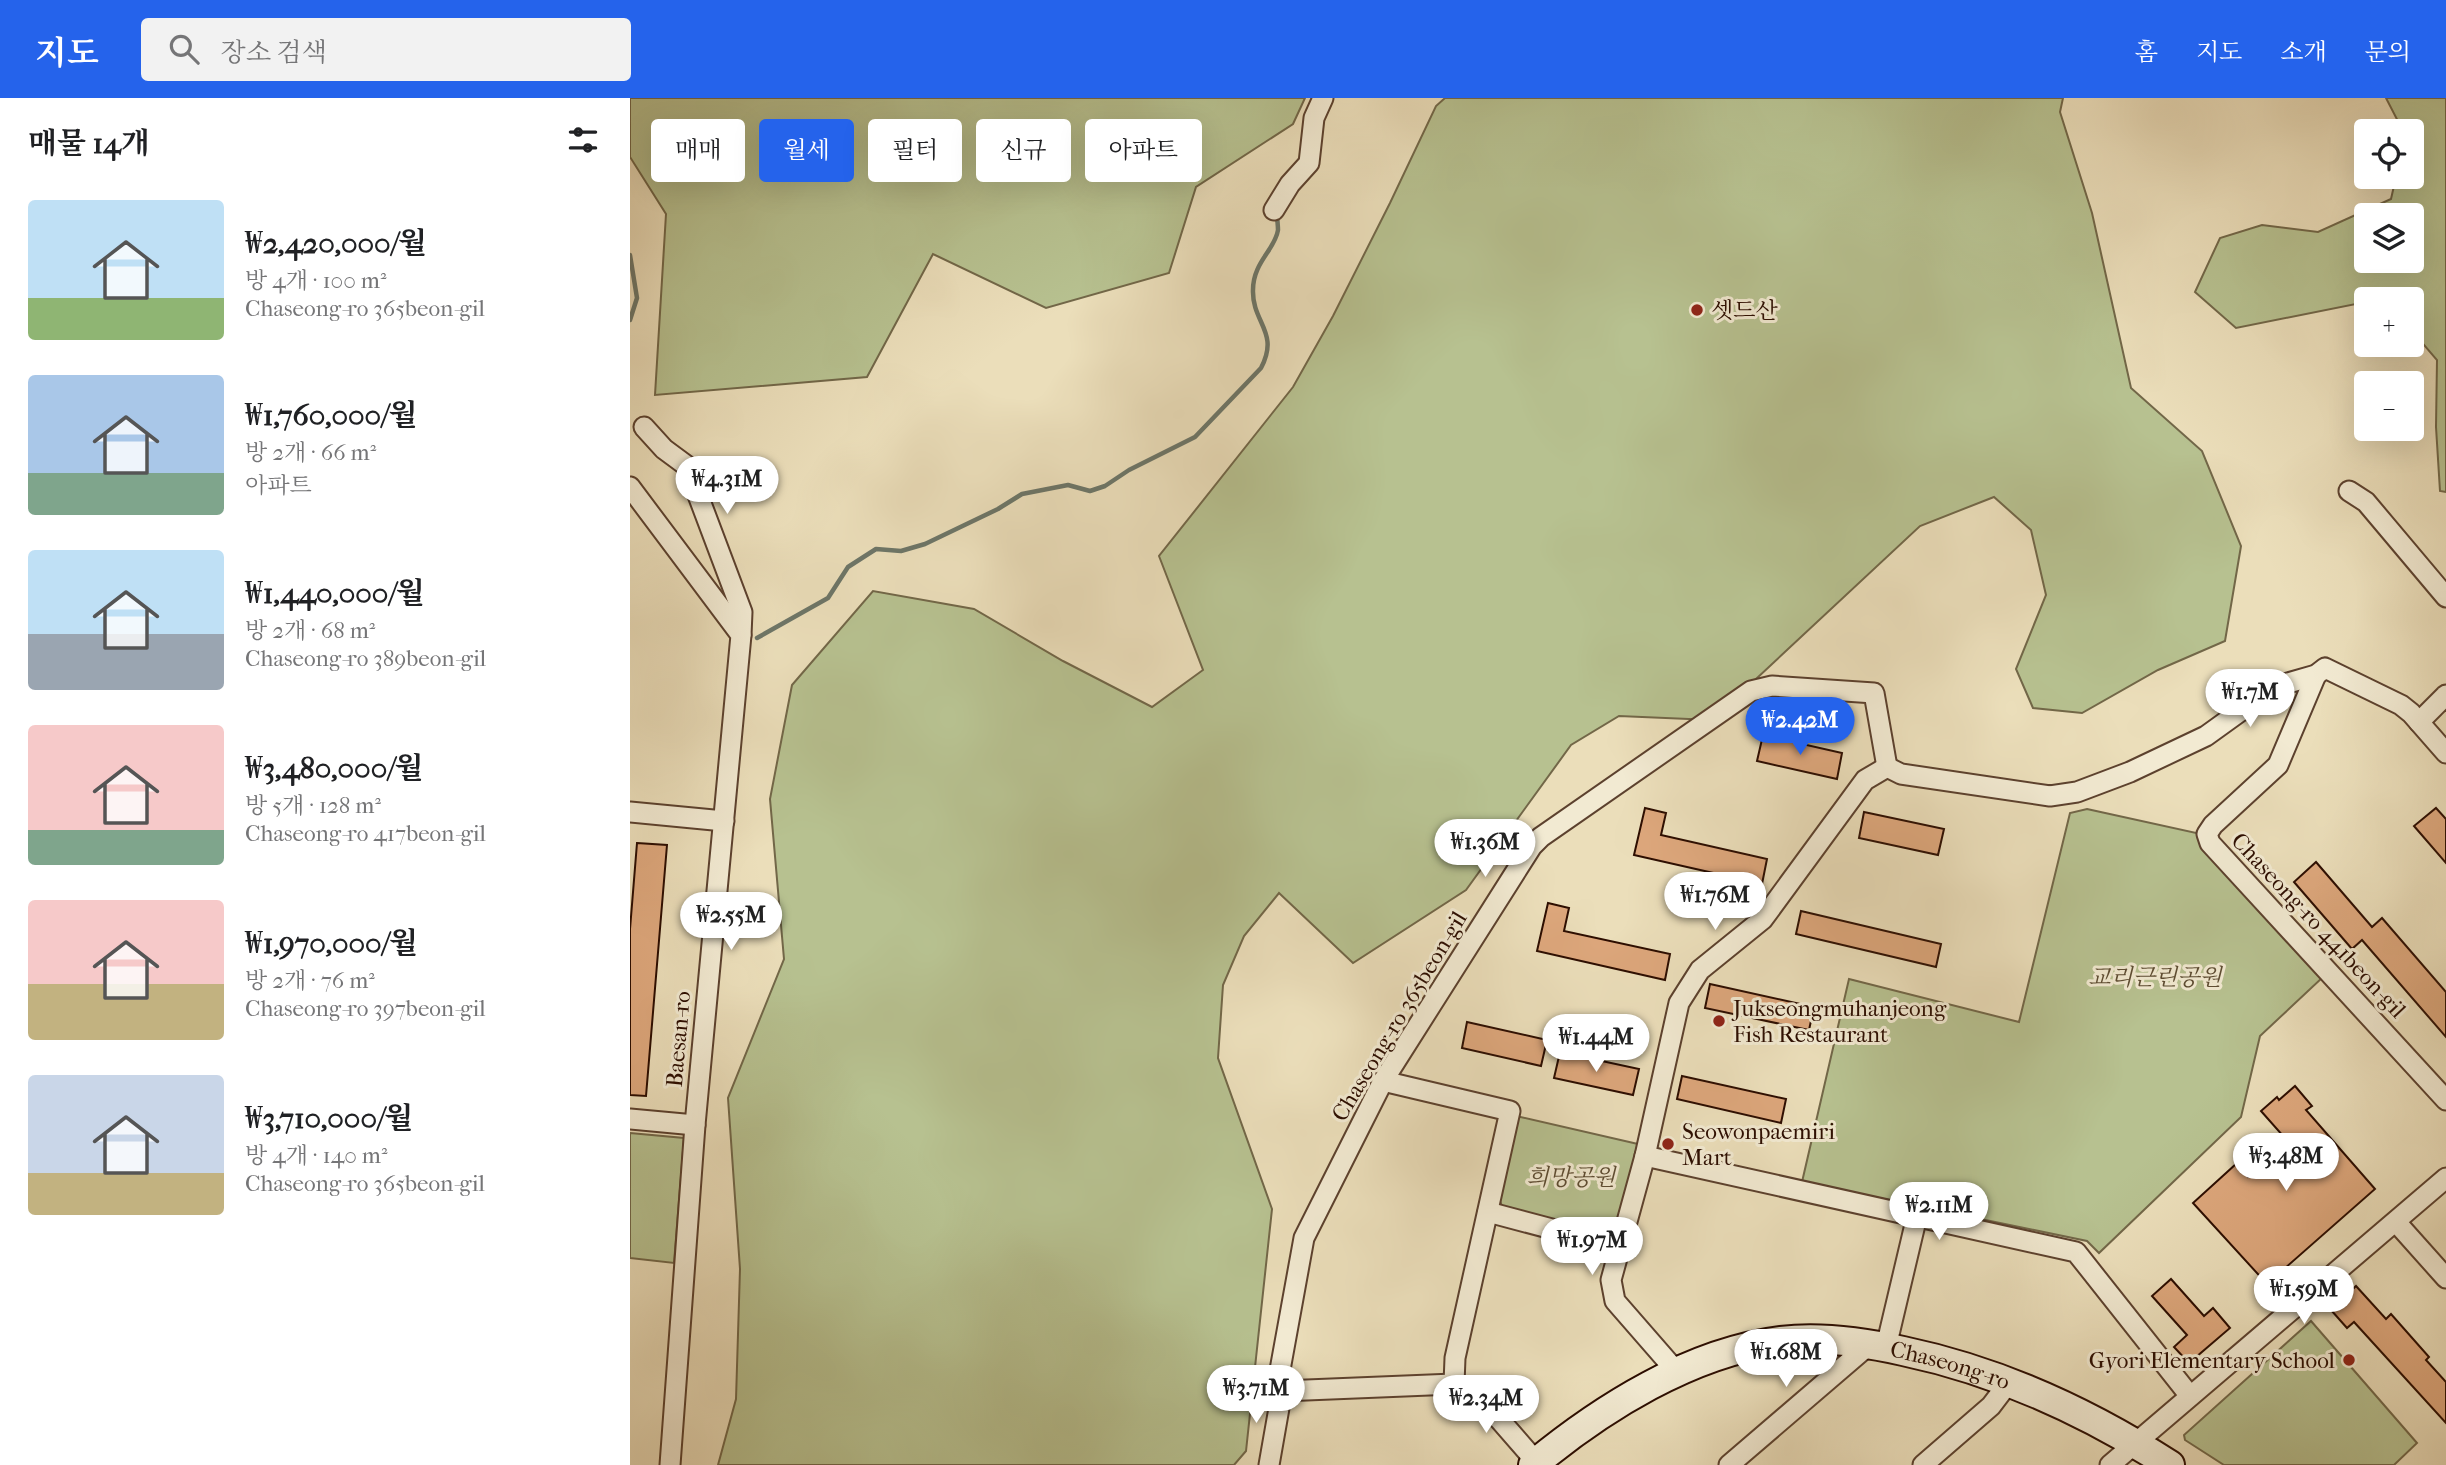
<!DOCTYPE html>
<html lang="ko">
<head>
<meta charset="utf-8">
<style>
  body { margin:0; font-family:"IM FELL French Canon","Noto Serif KR",serif; background:#f2f2f2; color:#202124; height:100vh; display:flex; flex-direction:column; font-size:26px; white-space:nowrap }
  * { box-sizing:border-box; margin:0 }
  p { font-size:23px; color:#757577 }
  .icon { flex:none; width:38px; height:38px; fill:none; stroke:currentColor; stroke-width:2; stroke-linecap:round; stroke-linejoin:round }
  .map { position:relative; flex:1; overflow:hidden }
  .panel { display:flex; flex-direction:column; background:#fff; width:630px }
  .panel>* { flex:none }
  .guide { position:absolute; left:21px; top:21px; width:665px; height:63px; display:flex; gap:14px }
  .fabs { position:absolute; left:1724px; top:21px; display:grid; gap:14px }
  .fabs a { display:grid; place-items:center; width:70px; height:70px; border-radius:7px; background:#fff; box-shadow:0 7px 28px #0002; font-size:35px }
  .price { position:absolute; translate:-50% -60px; padding:0 16px; border-radius:24px; background:#fff; color:#222; font-size:23px; line-height:46px; filter:drop-shadow(0 2px 4px #0008) }
  .price::after { content:''; position:absolute; left:50%; top:42px; width:21px; height:16px; margin-left:-10px; background:inherit; clip-path:polygon(0 0,100% 0,50% 100%) }
  .price.current { background:#2563eb; color:#fff }
  ul { padding:0; list-style:none }
  li { display:flex; align-items:center; gap:21px; height:175px; padding:0 28px }
  li span { display:grid; place-items:center; flex:none; width:196px; height:140px; border-radius:7px; color:#555 }
  li>.icon { margin-inline-start:auto }
  span .icon { width:84px; height:84px; fill:#fffc; stroke-width:1 }
  li b { font-size:30px }
  h2 { display:flex; justify-content:space-between; align-items:center; height:84px; padding:0 28px; font-size:30px }
  .chip { padding:0 24px; border-radius:7px; background:#fff; box-shadow:0 7px 28px #0002; font-size:24px; line-height:63px }
  .chip.current { background:#2563eb; color:#fff }
  header { display:flex; align-items:center; gap:42px; box-sizing:border-box; height:98px; padding:0 35px; background:#2563eb; color:#fff }
  header strong { font-size:33px }
  nav { display:flex; gap:38px; margin-inline-start:auto; font-size:24px }
  .search { width:490px; height:63px; background:#f2f2f2; display:flex; align-items:center; gap:18px; box-sizing:border-box; padding:0 24px; border-radius:7px; color:#757577; font-size:26px }
  main { display:flex; flex:1; min-height:0 }
  .map>svg:first-child { display:block }
</style>
</head>
<body>
<header>
<strong>지도</strong>
<div class="search"><svg class="icon" aria-label="search" viewBox="0 0 24 24"><circle cx="10" cy="10" r="6"/><path d="M15 15l6 6"/></svg>장소 검색</div>
<nav><a>홈</a><a>지도</a><a>소개</a><a>문의</a></nav>
</header>
<main>
<section class="panel">
<h2>매물 14개<svg class="icon" aria-label="filters" viewBox="0 0 24 24"><path d="M4 7h16M4 17h16"/><circle cx="9" cy="7" r="2"/><circle cx="15" cy="17" r="2"/></svg></h2>
<ul>
<li><span style="background:linear-gradient(#bfe0f5 70%,#8fb573 0)"><svg class="icon" aria-label="home" viewBox="0 0 24 24"><path d="M3 11l9-7 9 7M6 9v11h12V9"/></svg></span><div><b>₩2,420,000/월</b><p>방 4개 · 100 m²</p><p>Chaseong-ro 365beon-gil</p></div></li>
<li><span style="background:linear-gradient(#a9c7e8 70%,#7fa58c 0)"><svg class="icon" aria-label="home" viewBox="0 0 24 24"><path d="M3 11l9-7 9 7M6 9v11h12V9"/></svg></span><div><b>₩1,760,000/월</b><p>방 2개 · 66 m²</p><p>아파트</p></div></li>
<li><span style="background:linear-gradient(#bfe0f5 60%,#9aa5b1 0)"><svg class="icon" aria-label="home" viewBox="0 0 24 24"><path d="M3 11l9-7 9 7M6 9v11h12V9"/></svg></span><div><b>₩1,440,000/월</b><p>방 2개 · 68 m²</p><p>Chaseong-ro 389beon-gil</p></div></li>
<li><span style="background:linear-gradient(#f6c9c9 75%,#7fa58c 0)"><svg class="icon" aria-label="home" viewBox="0 0 24 24"><path d="M3 11l9-7 9 7M6 9v11h12V9"/></svg></span><div><b>₩3,480,000/월</b><p>방 5개 · 128 m²</p><p>Chaseong-ro 417beon-gil</p></div></li>
<li><span style="background:linear-gradient(#f6c9c9 60%,#c2b280 0)"><svg class="icon" aria-label="home" viewBox="0 0 24 24"><path d="M3 11l9-7 9 7M6 9v11h12V9"/></svg></span><div><b>₩1,970,000/월</b><p>방 2개 · 76 m²</p><p>Chaseong-ro 397beon-gil</p></div></li>
<li><span style="background:linear-gradient(#c9d6e8 70%,#c2b280 0)"><svg class="icon" aria-label="home" viewBox="0 0 24 24"><path d="M3 11l9-7 9 7M6 9v11h12V9"/></svg></span><div><b>₩3,710,000/월</b><p>방 4개 · 140 m²</p><p>Chaseong-ro 365beon-gil</p></div></li>
</ul>
</section>
<div class="map">
<svg width="1816" height="1367" viewBox="0 0 1816 1367">
  <rect width="100%" height="100%" fill="#ebdeba"/>
  <filter id="stains"><feTurbulence type="fractalNoise" baseFrequency=".00286" numOctaves="4"/><feColorMatrix values="0 0 0 0 .2 0 0 0 0 .09 0 0 0 0 .02 0 0 0 .5 -.17"/></filter>
  <radialGradient id="worn" r=".72"><stop offset=".6" stop-color="#630" stop-opacity="0"/><stop offset="1" stop-color="#630" stop-opacity=".3"/></radialGradient>
  <!-- green -->
  <g fill="#b7c190" stroke="#726748" stroke-width="2" fill-rule="evenodd">
    <polygon points="0,0 675,0 663,26 566,89 539,175 416,210 303,156 237,279 25,297 36,116 0,59"/>
    <polygon points="815,0 1433,0 1430,14 1462,115 1501,290 1572,353 1611,448 1595,543 1528,572 1452,615 1403,610 1386,571 1416,497 1401,432 1364,399 1290,428 1082,622 989,618 941,647 836,792 723,865 649,795 614,838 593,887 588,960 642,1111 616,1353 604,1367 88,1367 106,1301 110,1171 98,1000 154,861 140,701 162,587 243,493 344,511 433,563 522,609 573,572 529,458 663,289 703,218 760,105 806,8"/>
    <path d="M1756 0H1816V394L1810 393 1806 329 1807 262 1782 233V201H1736V204L1606 230 1565 194 1590 140 1632 127 1688 134 1761 101 1766 79H1782V33H1773ZM1736 117H1782V163H1736Z"/>
    <polygon points="1457,711 1571,736 1575,754 1693,879 1630,938 1611,1019 1469,1155 1457,1143 1172,1084 1219,881 1389,924 1440,715"/>
    <polygon points="886,1018 1008,1046 984,1139 872,1108 869,1101"/>
    <polygon points="0,1035 54,1040 44,1165 0,1160"/>
    <polygon points="1681,1223 1787,1345 1764,1367 1594,1367 1555,1342 1554,1337"/>
  </g>
  <g fill="none" stroke-linecap="round" stroke-linejoin="round">
    <!-- stream -->
    <g stroke="#6d7668" stroke-width="4.5">
      <polyline points="0,157 7,200 0,222"/>
      <path d="M127 540 198 500 218 469 246 451 271 453 295 446 368 411 392 396 438 387 460 393 475 388 499 372 565 339 631 270C650 234 622 225 623 192 623 164 645 152 648 132 648 127 647 121 647 115"/>
    </g>
  </g>
  <!-- building -->
  <g fill="#dda77c" stroke="#2c0d00" stroke-width="2">
    <polygon points="1133,637 1212,655 1207,681 1127,663"/>
    <polygon points="1015,710 1036,715 1031,737 1137,761 1132,786 1004,757"/>
    <polygon points="1806,710 1816,721 1816,765 1784,728"/>
    <polygon points="1234,714 1314,731 1308,757 1229,740"/>
    <polygon points="7,745 37,747 16,998 0,997 0,831"/>
    <polygon points="1686,764 1742,829 1752,820 1816,894 1816,939 1732,842 1722,851 1664,784"/>
    <polygon points="918,805 939,810 934,833 1040,856 1035,882 907,853"/>
    <polygon points="1171,813 1311,846 1306,869 1166,836"/>
    <polygon points="1080,886 1184,909 1179,932 1075,910"/>
    <polygon points="837,924 917,942 911,968 832,950"/>
    <polygon points="930,954 1009,971 1003,997 924,980"/>
    <polygon points="1052,978 1156,1001 1151,1025 1047,1001"/>
    <polygon points="1665,988 1682,1008 1676,1012 1745,1091 1637,1186 1563,1105 1606,1066 1618,1079 1629,1070 1637,1079 1657,1061 1653,1056 1662,1048 1631,1013 1647,999 1649,1002"/>
    <polygon points="1541,1181 1574,1218 1583,1210 1600,1230 1559,1265 1544,1249 1557,1237 1522,1198"/>
    <polygon points="1726,1188 1756,1221 1761,1216 1799,1259 1796,1262 1816,1284 1816,1325 1724,1224 1717,1230 1701,1212"/>
  </g>
  <g fill="none" stroke-linecap="round" stroke-linejoin="round">
    <defs>
      <g id="street">
        <polyline points="644,112 660,86 679,65 684,20 693,0"/>
        <polyline points="14,329 34,351 57,368 112,514 111,537"/>
        <polyline points="0,389 111,537 65,1027 40,1367"/>
        <polyline points="1719,393 1736,404 1816,499"/>
        <polyline points="1686,577 1648,667 1583,727 1577,736 1580,745 1816,1002"/>
        <polyline points="1789,624 1816,597"/>
        <polyline points="1257,669 1271,676 1420,698 1447,694 1500,674 1576,638 1644,589 1686,577 1695,570 1771,607 1781,615 1816,655"/>
        <polyline points="0,714 94,723"/>
        <polyline points="753,983 880,1013 825,1260 824,1286"/>
        <polyline points="0,1021 65,1027"/>
        <polyline points="1015,1058 1446,1154 1560,1298"/>
        <polyline points="858,1114 990,1149"/>
        <polyline points="1766,1124 1816,1180"/>
        <polyline points="1256,1249 1287,1118"/>
        <polyline points="1046,1273 985,1203 981,1182 1015,1058 1049,905 1070,872 1133,821 1235,682 1257,669"/>
        <polyline points="652,1293 824,1286 848,1297 909,1367"/>
        <polyline points="639,1367 652,1293 650,1272 674,1140 753,983 902,748 911,739 1121,593 1142,588 1244,595 1257,669"/>
        <polyline points="1099,1367 1240,1246"/>
        <polyline points="1293,1367 1361,1308 1380,1283"/>
        <polyline points="1480,1367 1816,1080"/>
      </g>
      <g id="secondary">
        <path id="s1" d="M903 1367C972 1310 1061 1254 1151 1243 1192 1238 1233 1244 1273 1253 1368 1273 1458 1314 1540 1367"/>
      </g>
    </defs>
    <!-- street casing -->
    <use href="#street" stroke="#5c412e" stroke-width="23"/>
    <!-- secondary casing -->
    <use href="#secondary" stroke="#2c0d00" stroke-width="32"/>
    <!-- street -->
    <use href="#street" stroke="#f2ead2" stroke-width="19"/>
    <!-- secondary -->
    <use href="#secondary" stroke="#f2ead2" stroke-width="28"/>
  </g>
  <!-- markers -->
  <g fill="#8f2418" stroke="#f2ead2" stroke-width="2.5">
    <circle cx="1067" cy="212" r="7"/>
    <circle cx="1089" cy="923" r="7"/>
    <circle cx="1038" cy="1046" r="7"/>
    <circle cx="1719" cy="1262" r="7"/>
  </g>
  <g text-anchor="middle" stroke-width="6" stroke-linejoin="round" paint-order="stroke">
    <!-- poi labels -->
    <g font-size="23" fill="#2c0d00" stroke="#f2ead2" text-anchor="start">
      <text x="1081" y="220">셋드산</text>
      <text x="1103" y="918">Jukseongmuhanjeong<tspan x="1103" dy="26">Fish Restaurant</tspan></text>
      <text x="1052" y="1041">Seowonpaemiri<tspan x="1052" dy="26">Mart</tspan></text>
      <text x="1705" y="1270" text-anchor="end">Gyori Elementary School</text>
    </g>
    <!-- street labels -->
    <g font-size="23" fill="#2c0d00" stroke="#f2ead2">
      <text transform="translate(1689 827) rotate(47)" y="8">Chaseong-ro 441beon-gil</text>
      <text transform="translate(769 918) rotate(-59)" y="8">Chaseong-ro 365beon-gil</text>
      <text transform="translate(48 941) rotate(-85)" y="8">Baesan-ro</text>
      <text dy="8" stroke="none"><textPath href="#s1" startOffset="453">Chaseong-ro</textPath></text>
    </g>
    <!-- park labels -->
    <g font-size="23" font-style="italic" fill="#5d4c32" stroke="#f2ead2">
      <text x="1525" y="887">교리근린공원</text>
      <text x="941" y="1087">희망공원</text>
    </g>
  </g>
  <rect width="100%" height="100%" filter="url(#stains)"/>
  <rect width="100%" height="100%" fill="url(#worn)"/>
</svg>
<div class="fabs">
<a><svg class="icon" aria-label="locate" viewBox="0 0 24 24"><circle cx="12" cy="12" r="6"/><path d="M12 2v4M12 18v4M2 12h4M18 12h4"/></svg></a>
<a><svg class="icon" aria-label="layers" viewBox="0 0 24 24"><path d="M12 4l9 5-9 5-9-5zM3 14l9 5 9-5"/></svg></a>
<a>+</a>
<a>−</a>
</div>
<b class="price" style="left:97px;top:418px">₩4.31M</b>
<b class="price" style="left:1620px;top:631px">₩1.7M</b>
<b class="price current" style="left:1170px;top:659px">₩2.42M</b>
<b class="price" style="left:855px;top:781px">₩1.36M</b>
<b class="price" style="left:1085px;top:834px">₩1.76M</b>
<b class="price" style="left:101px;top:854px">₩2.55M</b>
<b class="price" style="left:966px;top:976px">₩1.44M</b>
<b class="price" style="left:1656px;top:1095px">₩3.48M</b>
<b class="price" style="left:1309px;top:1144px">₩2.11M</b>
<b class="price" style="left:962px;top:1179px">₩1.97M</b>
<b class="price" style="left:1674px;top:1228px">₩1.59M</b>
<b class="price" style="left:1156px;top:1291px">₩1.68M</b>
<b class="price" style="left:626px;top:1327px">₩3.71M</b>
<b class="price" style="left:856px;top:1337px">₩2.34M</b>
<div class="guide">
<a class="chip">매매</a>
<a class="chip current">월세</a>
<a class="chip">필터</a>
<a class="chip">신규</a>
<a class="chip">아파트</a>
</div>
</div>
</main>
</body>
</html>
